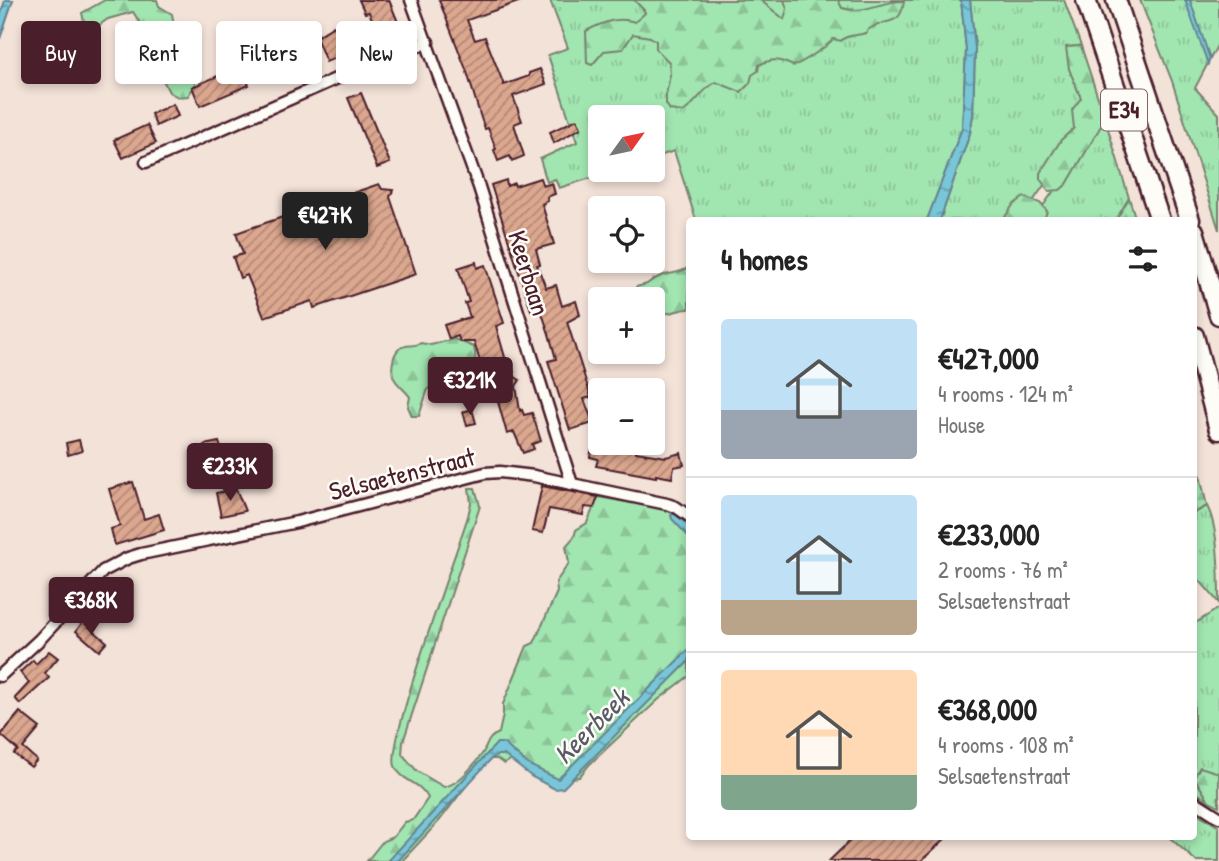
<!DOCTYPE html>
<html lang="en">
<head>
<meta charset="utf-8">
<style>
  body { margin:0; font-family:"Patrick Hand",sans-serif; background:#f6f6f6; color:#222; height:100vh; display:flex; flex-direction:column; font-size:26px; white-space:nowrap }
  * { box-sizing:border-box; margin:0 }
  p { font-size:23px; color:#767676 }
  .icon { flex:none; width:38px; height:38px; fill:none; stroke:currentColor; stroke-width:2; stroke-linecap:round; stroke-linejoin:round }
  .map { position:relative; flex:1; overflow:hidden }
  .sheet { position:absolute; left:686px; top:217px; width:511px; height:623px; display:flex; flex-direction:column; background:#fff; border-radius:7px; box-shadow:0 4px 10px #0003 }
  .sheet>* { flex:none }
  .hud { position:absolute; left:21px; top:21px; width:560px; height:63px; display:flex; gap:14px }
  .needle { width:46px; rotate:57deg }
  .tools { position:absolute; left:588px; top:105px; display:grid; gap:14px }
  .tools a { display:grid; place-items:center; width:77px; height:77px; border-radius:7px; background:#fff; box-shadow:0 4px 10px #0003; font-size:35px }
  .price { position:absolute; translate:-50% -60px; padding:0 16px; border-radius:7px; background:#4a1f2b; color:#fff; font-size:23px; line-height:46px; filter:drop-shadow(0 2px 4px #0008) }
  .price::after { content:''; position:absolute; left:50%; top:42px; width:21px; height:16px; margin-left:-10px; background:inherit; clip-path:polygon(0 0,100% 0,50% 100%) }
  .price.selected { background:#222; color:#fff }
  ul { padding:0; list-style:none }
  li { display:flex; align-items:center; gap:21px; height:175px; padding:0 35px }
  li+li { border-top:2px solid #e0e0e0 }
  li span { display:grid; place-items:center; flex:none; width:196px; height:140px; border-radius:7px; color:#555 }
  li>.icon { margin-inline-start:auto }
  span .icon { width:84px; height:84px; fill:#fffc; stroke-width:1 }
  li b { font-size:30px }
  h2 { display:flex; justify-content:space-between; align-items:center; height:84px; padding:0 35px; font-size:30px }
  .tag { padding:0 24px; border-radius:7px; background:#fff; box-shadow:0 4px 10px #0003; font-size:24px; line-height:63px }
  .tag.selected { background:#4a1f2b; color:#fff }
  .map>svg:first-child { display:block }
</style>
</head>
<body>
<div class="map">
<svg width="1219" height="861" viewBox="0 0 1219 861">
  <defs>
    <pattern id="grass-tufts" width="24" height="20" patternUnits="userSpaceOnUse" patternTransform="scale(1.75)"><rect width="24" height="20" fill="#a1e5b0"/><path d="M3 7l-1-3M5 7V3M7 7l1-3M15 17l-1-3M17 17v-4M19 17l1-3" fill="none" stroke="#8cc498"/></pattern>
    <pattern id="forest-firs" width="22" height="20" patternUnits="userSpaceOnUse" patternTransform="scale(1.75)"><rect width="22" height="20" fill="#a1e5b0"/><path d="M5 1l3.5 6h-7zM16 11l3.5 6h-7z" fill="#8cc498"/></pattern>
    <pattern id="water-ripples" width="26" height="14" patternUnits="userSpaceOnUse" patternTransform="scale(1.75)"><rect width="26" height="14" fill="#78c6d7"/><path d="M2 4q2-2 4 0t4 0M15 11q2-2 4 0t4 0" fill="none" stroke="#64a0af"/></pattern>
    <pattern id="building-hatch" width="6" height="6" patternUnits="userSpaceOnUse" patternTransform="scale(1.75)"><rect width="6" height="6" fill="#dba78f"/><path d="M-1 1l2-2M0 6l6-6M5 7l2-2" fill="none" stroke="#b48775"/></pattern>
  </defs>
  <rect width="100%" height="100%" fill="#f3e2d8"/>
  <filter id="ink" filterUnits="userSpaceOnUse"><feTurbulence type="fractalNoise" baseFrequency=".0143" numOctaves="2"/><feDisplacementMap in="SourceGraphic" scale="14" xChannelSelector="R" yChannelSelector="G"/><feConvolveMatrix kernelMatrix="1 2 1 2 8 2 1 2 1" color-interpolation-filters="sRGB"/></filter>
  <g filter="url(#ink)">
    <!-- grass -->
    <g fill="url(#grass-tufts)" stroke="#76826e" stroke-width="2">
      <polygon points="550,0 961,0 966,50 962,128 927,220 696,220 674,151 653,158 653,117 600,117 600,170 616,170 559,188 555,179 547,182 540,159 577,142 548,55 568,48"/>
      <polygon points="970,0 1064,0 1081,46 1067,47 1088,108 1078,136 1020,220 940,220 970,133 973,115 975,48"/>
      <polygon points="1140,0 1219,0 1219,42 1195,88 1219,114 1219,230 1172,81"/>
      <polygon points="1105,119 1129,198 1116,220 1033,220"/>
      <path d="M1207 506C1219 529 1219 576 1219 603L1194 574V513Z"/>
      <polygon points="1219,608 1219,773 1194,777 1209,801 1194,791 1194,624"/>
      <polygon points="1194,811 1219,827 1219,861 1196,861 1169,837 1194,836"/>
    </g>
    <!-- forest -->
    <g fill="url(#forest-firs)" stroke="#76826e" stroke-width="2">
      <polygon points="105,0 157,0 159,6 172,14 174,25 180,26 186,34 188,55 194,62 195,84 188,96 178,97 169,92 149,53 144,29 133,12 108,19 95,28 85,26 82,13"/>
      <path d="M634 0H760L784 19 787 9 784 0H838L842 8C864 15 883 0 904 1 901 26 889 18 871 28 862 33 872 31 862 34 854 36 846 35 841 41L833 39C828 46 802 63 793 66 780 59 772 58 759 65L758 71 752 75 750 83 741 92 716 82C700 91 698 102 683 112L670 110 666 104V95L670 75 669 62 656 49V41L650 37 633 34 623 49 604 51 592 65 587 63 586 31C602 23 617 16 635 22L645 13 644 10Z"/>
      <polygon points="1081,46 1105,119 1067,184 1060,190 1049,191 1040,179 1040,173 1061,140 1074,128 1072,110 1081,98 1069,69 1066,47"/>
      <polygon points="1024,197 1040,203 1047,211 1044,220 1003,220 1013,205"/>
      <polygon points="1129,198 1136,220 1116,220"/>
      <path d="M689 267V309C677 309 669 316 653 314V299H635L636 287 647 284C662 271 678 276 689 267Z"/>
      <path d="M454 339 474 347C480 376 467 367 448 376 441 380 435 385 428 389L419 416H412L408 407 410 397C406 391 399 386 395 380 390 372 392 354 400 348 407 344 414 347 421 343L431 345Z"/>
      <polygon points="1194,450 1207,506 1194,513"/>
      <path d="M469 488H475L480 506 403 742 402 754 417 771 444 787C459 784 473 766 482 754 489 744 486 738 499 733L503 715V704L527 646 534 643 557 592 556 582 569 563 566 546 574 537 576 530 587 523 598 497 667 509 675 513 689 526V676L658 700 589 765 579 777 555 781 512 759 504 764 497 759H490L476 773 440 820 402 861H367L383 841 393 837 405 822 413 820 428 798C421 782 400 781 395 766 386 742 457 553 468 516L471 503Z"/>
      <polygon points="1200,767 1219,773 1219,806 1209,801 1194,777"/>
    </g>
    <!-- water -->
    <g fill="url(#water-ripples)" stroke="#668392" stroke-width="2">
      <polygon points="5,0 13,0 0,39 0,17"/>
      <polygon points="961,0 970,0 975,48 973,115 970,133 940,220 927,220 962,128 966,50"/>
      <polygon points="1185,0 1190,0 1210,59 1208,64"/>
      <polygon points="675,513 689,526 689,537 672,519 671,515"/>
      <polygon points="689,649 689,661 563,788 555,789 532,777 504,755 498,755 491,759 398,861 388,861 497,743 503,743 529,765 558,779"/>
    </g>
    <!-- building -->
    <g fill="url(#building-hatch)" stroke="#4a1f2b" stroke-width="2">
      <polygon points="359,0 389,0 402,32 380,40 369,12 365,13"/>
      <polygon points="439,0 524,0 467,20 475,40 485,37 504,85 529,76 529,73 540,69 546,84 513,96 522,121 514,124 524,156 512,161 510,156 498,161 494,150 496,149 488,128 485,129 481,118 467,72"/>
      <polygon points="334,26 341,44 352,39 356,49 326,62 316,37"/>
      <polygon points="287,29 297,51 267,64 258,42"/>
      <polygon points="241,66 249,85 200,106 192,87"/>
      <polygon points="361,93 390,163 377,168 348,98"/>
      <polygon points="173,104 178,116 156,126 151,114"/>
      <polygon points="577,119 581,128 554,143 550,132"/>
      <polygon points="147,125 156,143 123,158 114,140"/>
      <polygon points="540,178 543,186 552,183 555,194 547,197 548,201 542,204 554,244 536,249 540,264 537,265 546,288 556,285 562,306 576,301 580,315 567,322 591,397 584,399 593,423 570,430 548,361 556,359 549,334 540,307 531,310 491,185 506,180 507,186 514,183 515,186"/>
      <polygon points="379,184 382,189 393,190 390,197 416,274 314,308 312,301 264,317 247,275 240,278 233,257 243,254 236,233"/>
      <polygon points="476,262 477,268 485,265 504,323 496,326 509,371 513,370 515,377 520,380 516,386 520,411 522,410 524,415 532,413 541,441 532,444 534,449 523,453 514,432 507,434 492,380 459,391 455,380 483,371 474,342 460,342 458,336 449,339 444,325 470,317 465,303 469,302 458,268"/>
      <polygon points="472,409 476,423 467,425 463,412"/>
      <polygon points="79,440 82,451 68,455 66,443"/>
      <polygon points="219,442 226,463 213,465 212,458 207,459 204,445"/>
      <polygon points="626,443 637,445 636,452 666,457 681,453 684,465 674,467 672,478 656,475 656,477 596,466 598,459 590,457 592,448 612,451 613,445 625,447"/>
      <polygon points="133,482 144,519 159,514 164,530 115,545 111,529 120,526 109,489"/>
      <polygon points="542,486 598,497 594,508 585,507 583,515 549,509 543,533 532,531"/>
      <polygon points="236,489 245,511 221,516 216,493"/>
      <polygon points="83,622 107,642 99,651 76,631"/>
      <polygon points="49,651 58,658 45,673 49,678 20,704 15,698 29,683 20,672 33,660 36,664"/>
      <polygon points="20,712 40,728 23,748 37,760 31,767 14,754 18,750 1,735"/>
      <polygon points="855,836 948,836 921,861 829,861"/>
    </g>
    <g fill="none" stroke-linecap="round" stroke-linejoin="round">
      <defs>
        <g id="minor">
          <polyline points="411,0 479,187 572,484"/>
          <polyline points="146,162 347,74 428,42"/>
          <polyline points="0,676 39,640 103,571 128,558 141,554 297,522 485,473 500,472 534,476 667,504 676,507 690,517"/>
          <polyline points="1194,801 1219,817"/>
        </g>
        <g id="motorway">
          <polyline points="1086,0 1160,220"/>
          <polyline points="1116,0 1190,220"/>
          <polyline points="1194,231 1219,315"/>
          <polyline points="1194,336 1219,430"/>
        </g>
      </defs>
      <!-- minor casing -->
      <use href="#minor" stroke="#4a1f2b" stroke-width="15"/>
      <!-- motorway casing -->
      <use href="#motorway" stroke="#4a1f2b" stroke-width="23"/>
      <!-- minor -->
      <use href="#minor" stroke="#fdfcf7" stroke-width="10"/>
      <!-- motorway -->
      <use href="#motorway" stroke="#fdfcf7" stroke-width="18"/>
    </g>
  </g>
  <g text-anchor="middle" stroke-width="5" stroke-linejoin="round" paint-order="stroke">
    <!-- shield labels -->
    <rect fill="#fdfcf7" stroke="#806168" stroke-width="2" x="1101" y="89.5" width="46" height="41" rx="5"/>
    <g font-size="24" font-weight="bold" fill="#4a1f2b">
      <text x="1124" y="118">E34</text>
    </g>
    <!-- street labels -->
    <g font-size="26" fill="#4a1f2b" stroke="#fdfcf7">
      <text transform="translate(529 273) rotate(73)" y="9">Keerbaan</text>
      <text transform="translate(402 474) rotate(-14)" y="9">Selsaetenstraat</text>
    </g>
    <!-- water labels -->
    <g font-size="28" font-style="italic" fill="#5a5967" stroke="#fdfcf7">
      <text transform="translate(591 726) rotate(-45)" y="10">Keerbeek</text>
    </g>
  </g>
</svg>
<div class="tools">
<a><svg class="needle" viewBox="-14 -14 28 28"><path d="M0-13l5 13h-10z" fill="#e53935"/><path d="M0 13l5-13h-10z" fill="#767676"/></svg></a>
<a><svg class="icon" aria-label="locate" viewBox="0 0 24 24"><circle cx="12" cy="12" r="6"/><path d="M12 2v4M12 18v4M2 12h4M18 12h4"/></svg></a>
<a>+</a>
<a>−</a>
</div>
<b class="price selected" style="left:325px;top:252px">€427K</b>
<b class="price" style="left:470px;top:417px">€321K</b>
<b class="price" style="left:230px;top:503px">€233K</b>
<b class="price" style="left:91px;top:637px">€368K</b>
<div class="hud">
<a class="tag selected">Buy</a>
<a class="tag">Rent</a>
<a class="tag">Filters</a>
<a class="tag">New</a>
</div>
<section class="sheet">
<h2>4 homes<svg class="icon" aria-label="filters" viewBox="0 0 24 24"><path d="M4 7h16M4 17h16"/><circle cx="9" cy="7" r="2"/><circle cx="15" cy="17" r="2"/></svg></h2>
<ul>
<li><span style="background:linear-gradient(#bfe0f5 65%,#9aa5b1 0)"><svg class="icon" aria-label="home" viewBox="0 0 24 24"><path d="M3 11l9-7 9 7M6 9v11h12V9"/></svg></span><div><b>€427,000</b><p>4 rooms · 124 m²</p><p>House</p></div></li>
<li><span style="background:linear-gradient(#bfe0f5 75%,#b9a48a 0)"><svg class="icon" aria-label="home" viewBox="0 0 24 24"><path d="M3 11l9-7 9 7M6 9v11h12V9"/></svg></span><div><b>€233,000</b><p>2 rooms · 76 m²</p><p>Selsaetenstraat</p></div></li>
<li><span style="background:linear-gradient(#ffd9b3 75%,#7fa58c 0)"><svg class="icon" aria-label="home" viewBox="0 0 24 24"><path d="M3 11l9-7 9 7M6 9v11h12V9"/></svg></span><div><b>€368,000</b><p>4 rooms · 108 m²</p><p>Selsaetenstraat</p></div></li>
</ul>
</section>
</div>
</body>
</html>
